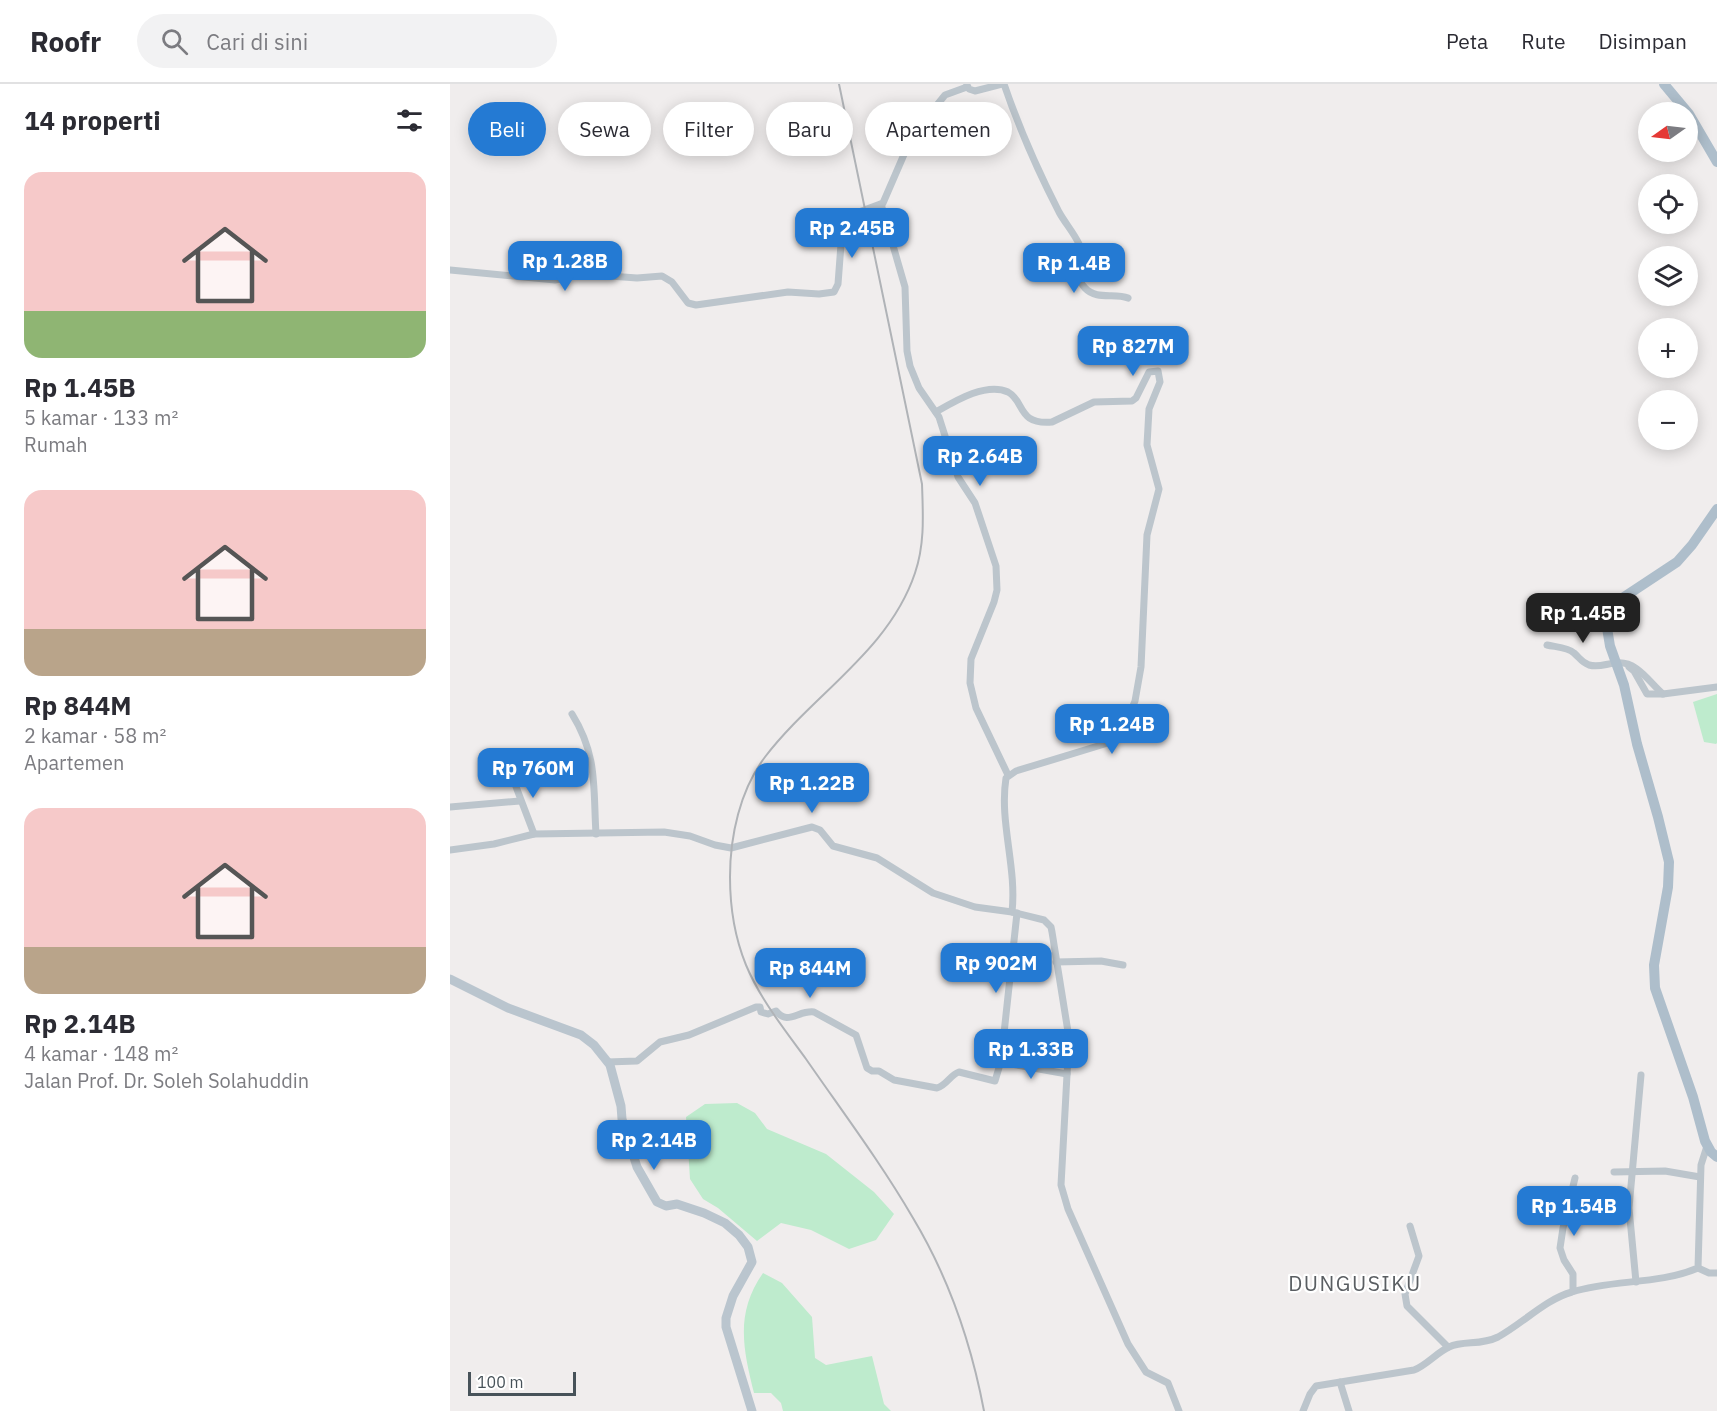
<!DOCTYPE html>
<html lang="id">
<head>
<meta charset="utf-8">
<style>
  body { margin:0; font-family:"IBM Plex Sans",sans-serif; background:#f2f2f3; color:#2b2b33; height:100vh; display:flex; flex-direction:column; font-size:22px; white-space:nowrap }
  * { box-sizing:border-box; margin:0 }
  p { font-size:20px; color:#7c7c81 }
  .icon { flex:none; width:33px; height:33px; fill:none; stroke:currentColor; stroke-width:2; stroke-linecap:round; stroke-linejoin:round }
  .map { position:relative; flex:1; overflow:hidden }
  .sheet { display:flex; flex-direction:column; background:#fff; width:450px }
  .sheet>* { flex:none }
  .hud { position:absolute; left:18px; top:18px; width:570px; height:54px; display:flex; gap:12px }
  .needle { width:39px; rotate:256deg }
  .controls { position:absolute; left:1188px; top:18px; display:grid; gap:12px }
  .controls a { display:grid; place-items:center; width:60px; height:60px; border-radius:50%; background:#fff; box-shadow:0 3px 15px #0003; font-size:30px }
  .scale { position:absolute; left:18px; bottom:15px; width:108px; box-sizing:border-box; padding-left:6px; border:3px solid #475259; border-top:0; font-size:16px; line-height:21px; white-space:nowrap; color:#475259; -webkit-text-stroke:4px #fff; paint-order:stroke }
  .price { position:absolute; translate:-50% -51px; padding:0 14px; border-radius:12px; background:#247ad3; color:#fff; font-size:20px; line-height:39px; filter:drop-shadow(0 2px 3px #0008) }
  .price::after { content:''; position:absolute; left:50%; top:36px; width:18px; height:14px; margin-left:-9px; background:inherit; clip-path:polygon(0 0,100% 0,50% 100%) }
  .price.active { background:#222; color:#fff }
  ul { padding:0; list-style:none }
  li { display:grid; align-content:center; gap:12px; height:318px; padding:0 24px }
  li span { display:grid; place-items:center; height:186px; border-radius:18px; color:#555 }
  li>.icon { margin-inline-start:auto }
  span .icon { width:108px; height:108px; fill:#fffc; stroke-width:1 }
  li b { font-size:26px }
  h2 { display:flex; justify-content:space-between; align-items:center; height:72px; padding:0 24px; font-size:26px }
  .tag { padding:0 21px; border-radius:27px; background:#fff; box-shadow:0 3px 15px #0003; font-size:21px; line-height:54px }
  .tag.active { background:#247ad3; color:#fff }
  header { display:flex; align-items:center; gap:36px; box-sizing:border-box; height:84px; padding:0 30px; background:#fff; border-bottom:2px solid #e1e1e2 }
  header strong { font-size:28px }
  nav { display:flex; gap:33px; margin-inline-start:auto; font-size:21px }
  .search { width:420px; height:54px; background:#f2f2f3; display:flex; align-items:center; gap:15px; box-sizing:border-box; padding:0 21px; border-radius:33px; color:#7c7c81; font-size:22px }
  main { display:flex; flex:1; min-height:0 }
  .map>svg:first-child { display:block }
</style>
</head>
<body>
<header>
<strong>Roofr</strong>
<div class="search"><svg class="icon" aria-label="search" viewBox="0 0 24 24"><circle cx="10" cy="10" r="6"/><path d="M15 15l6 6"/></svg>Cari di sini</div>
<nav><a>Peta</a><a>Rute</a><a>Disimpan</a></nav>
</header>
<main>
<section class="sheet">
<h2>14 properti<svg class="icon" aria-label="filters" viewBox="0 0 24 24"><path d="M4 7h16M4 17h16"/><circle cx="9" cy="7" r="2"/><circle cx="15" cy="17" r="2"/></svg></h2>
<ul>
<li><span style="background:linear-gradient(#f6c9c9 75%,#8fb573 0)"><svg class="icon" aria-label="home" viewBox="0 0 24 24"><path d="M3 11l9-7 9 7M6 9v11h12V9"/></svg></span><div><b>Rp 1.45B</b><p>5 kamar · 133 m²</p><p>Rumah</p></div></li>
<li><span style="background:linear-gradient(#f6c9c9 75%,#b9a48a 0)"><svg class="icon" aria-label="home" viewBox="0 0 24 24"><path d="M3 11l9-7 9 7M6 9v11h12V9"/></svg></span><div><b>Rp 844M</b><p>2 kamar · 58 m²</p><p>Apartemen</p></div></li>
<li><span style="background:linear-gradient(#f6c9c9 75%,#b9a48a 0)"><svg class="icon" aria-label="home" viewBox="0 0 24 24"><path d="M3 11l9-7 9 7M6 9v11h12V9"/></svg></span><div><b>Rp 2.14B</b><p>4 kamar · 148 m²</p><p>Jalan Prof. Dr. Soleh Solahuddin</p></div></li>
</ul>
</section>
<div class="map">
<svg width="1267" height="1327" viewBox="0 0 1267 1327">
  <rect width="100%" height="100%" fill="#f0eded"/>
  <!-- green -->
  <g fill="#beebcd">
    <polygon points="1267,610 1267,659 1266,660 1254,658 1243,618"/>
    <polygon points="287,1019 305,1029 317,1045 376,1070 424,1108 444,1130 426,1156 399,1165 361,1146 331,1139 307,1157 268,1124 253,1115 240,1095 236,1033 255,1020"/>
    <path d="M313 1189 332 1199 362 1233 365 1274 376 1281 422 1272 434 1320 441 1327H333L331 1319 321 1309H304C293 1265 285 1229 313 1189Z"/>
  </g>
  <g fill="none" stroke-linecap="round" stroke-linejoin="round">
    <!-- street -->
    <g stroke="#bcc5cc" stroke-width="7">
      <path d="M554 0C569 44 588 87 609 128 615 139 624 149 629 160 635 173 621 189 635 204 647 217 665 208 678 214"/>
      <polyline points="517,1 519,5 525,7 552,0"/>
      <polyline points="431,120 455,203 457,267 460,282 469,304 489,333 508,393 525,419 546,482 547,506 544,518 521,575 520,599 526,624 558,691"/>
      <polyline points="0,186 105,196 133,190 187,194 212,192 222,198 238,219 246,221 338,208 369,210 384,208 388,200 393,134 433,119 462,52 495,11 517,3"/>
      <path d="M486 328C505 317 536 298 558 308 575 317 567 341 602 338L644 318 682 317 686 314 699 288 708 287 710 298 699 325 697 361 709 405 697 451 691 583 685 617 675 641 661 658 566 687 556 694C549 738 567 783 562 828"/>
      <path d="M1097 561C1105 563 1118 563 1124 569 1130 574 1131 578 1139 581 1150 584 1157 579 1167 579 1187 577 1199 598 1213 610L1267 603"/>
      <polyline points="1179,583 1184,587 1197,610 1213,610"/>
      <path d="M122 630C148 672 143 703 146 750"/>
      <polyline points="60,687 84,750"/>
      <polyline points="0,723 70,717"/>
      <polyline points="0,766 44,760 84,750 214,748 240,752 265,761 281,764 362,743 370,746 383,762 427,774 483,809 525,823 562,828 594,836 601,843 602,848 619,954 611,1101 618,1125 678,1260 696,1288 718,1299 729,1327"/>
      <polyline points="606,878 651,877 673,881"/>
      <path d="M157 978 187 977 210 958 239 951 306 923H310L311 928 318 930 326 927C338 942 348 926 364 928L406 951 417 984 422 987H429L444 996 487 1004C497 1001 500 991 509 988L545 997 551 977 567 829"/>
      <polyline points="550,978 617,990"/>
      <polyline points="1164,1088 1215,1087 1250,1093"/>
      <polyline points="960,1142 969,1172 955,1210 957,1222 998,1263"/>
      <polyline points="1248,1184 1259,1189 1267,1189"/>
      <polyline points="1186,1198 1179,1124 1191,991"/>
      <polyline points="1123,1207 1123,1190 1114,1176 1110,1164 1113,1144 1125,1094"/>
      <polyline points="890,1298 899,1327"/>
      <path d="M853 1327 860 1310 866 1302 964 1286C977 1281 986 1269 999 1263 1014 1256 1030 1262 1048 1253 1072 1240 1096 1215 1122 1208 1163 1195 1208 1201 1248 1184L1251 1081 1257 1062"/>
    </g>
    <!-- secondary -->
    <polyline stroke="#bac5ce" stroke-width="9" points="0,895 58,924 131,951 144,961 160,981 171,1022 172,1035 187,1083 207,1118 216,1122 227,1120 254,1129 275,1139 289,1151 298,1163 302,1178 283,1212 276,1234 276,1243 302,1327"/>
    <!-- primary -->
    <g stroke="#aebecb" stroke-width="10">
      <polyline points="1214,0 1239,30 1267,78"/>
      <polyline points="1267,425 1242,461 1227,478 1168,517 1159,530 1157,544 1160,562 1174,601 1187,660 1208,733 1219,778 1218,803 1204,881 1205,904 1243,1013 1255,1057 1261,1068 1267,1073"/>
    </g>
    <!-- rail -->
    <path stroke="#b0b3b7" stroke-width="2" d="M389 0 472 400C473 430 475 460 465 489 439 567 363 610 315 673 290 706 280 752 280 793 280 823 285 854 296 881 310 915 335 946 356 975 392 1027 431 1079 463 1134 499 1194 521 1258 534 1327"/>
  </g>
  <g text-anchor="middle" stroke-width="4.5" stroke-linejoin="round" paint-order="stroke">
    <!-- quarter labels -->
    <g font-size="21" letter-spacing="1.5" fill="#5a5e62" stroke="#fff">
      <text x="905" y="1207">DUNGUSIKU</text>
    </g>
  </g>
</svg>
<div class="controls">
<a><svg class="needle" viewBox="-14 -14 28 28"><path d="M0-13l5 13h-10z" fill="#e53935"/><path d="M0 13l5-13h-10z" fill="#7c7c81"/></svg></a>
<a><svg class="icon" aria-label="locate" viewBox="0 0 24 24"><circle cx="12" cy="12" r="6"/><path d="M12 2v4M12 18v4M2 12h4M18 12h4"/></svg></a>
<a><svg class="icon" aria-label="layers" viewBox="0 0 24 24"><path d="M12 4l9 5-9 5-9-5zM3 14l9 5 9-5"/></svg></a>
<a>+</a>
<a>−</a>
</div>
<div class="scale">100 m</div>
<b class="price" style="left:402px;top:175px">Rp 2.45B</b>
<b class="price" style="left:115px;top:208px">Rp 1.28B</b>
<b class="price" style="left:624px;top:210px">Rp 1.4B</b>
<b class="price" style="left:683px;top:293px">Rp 827M</b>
<b class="price" style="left:530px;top:403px">Rp 2.64B</b>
<b class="price active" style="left:1133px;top:560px">Rp 1.45B</b>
<b class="price" style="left:662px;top:671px">Rp 1.24B</b>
<b class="price" style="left:83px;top:715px">Rp 760M</b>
<b class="price" style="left:362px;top:730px">Rp 1.22B</b>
<b class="price" style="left:546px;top:910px">Rp 902M</b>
<b class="price" style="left:360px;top:915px">Rp 844M</b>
<b class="price" style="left:581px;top:996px">Rp 1.33B</b>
<b class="price" style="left:204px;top:1087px">Rp 2.14B</b>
<b class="price" style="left:1124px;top:1153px">Rp 1.54B</b>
<div class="hud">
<a class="tag active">Beli</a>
<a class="tag">Sewa</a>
<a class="tag">Filter</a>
<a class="tag">Baru</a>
<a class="tag">Apartemen</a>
</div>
</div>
</main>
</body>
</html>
